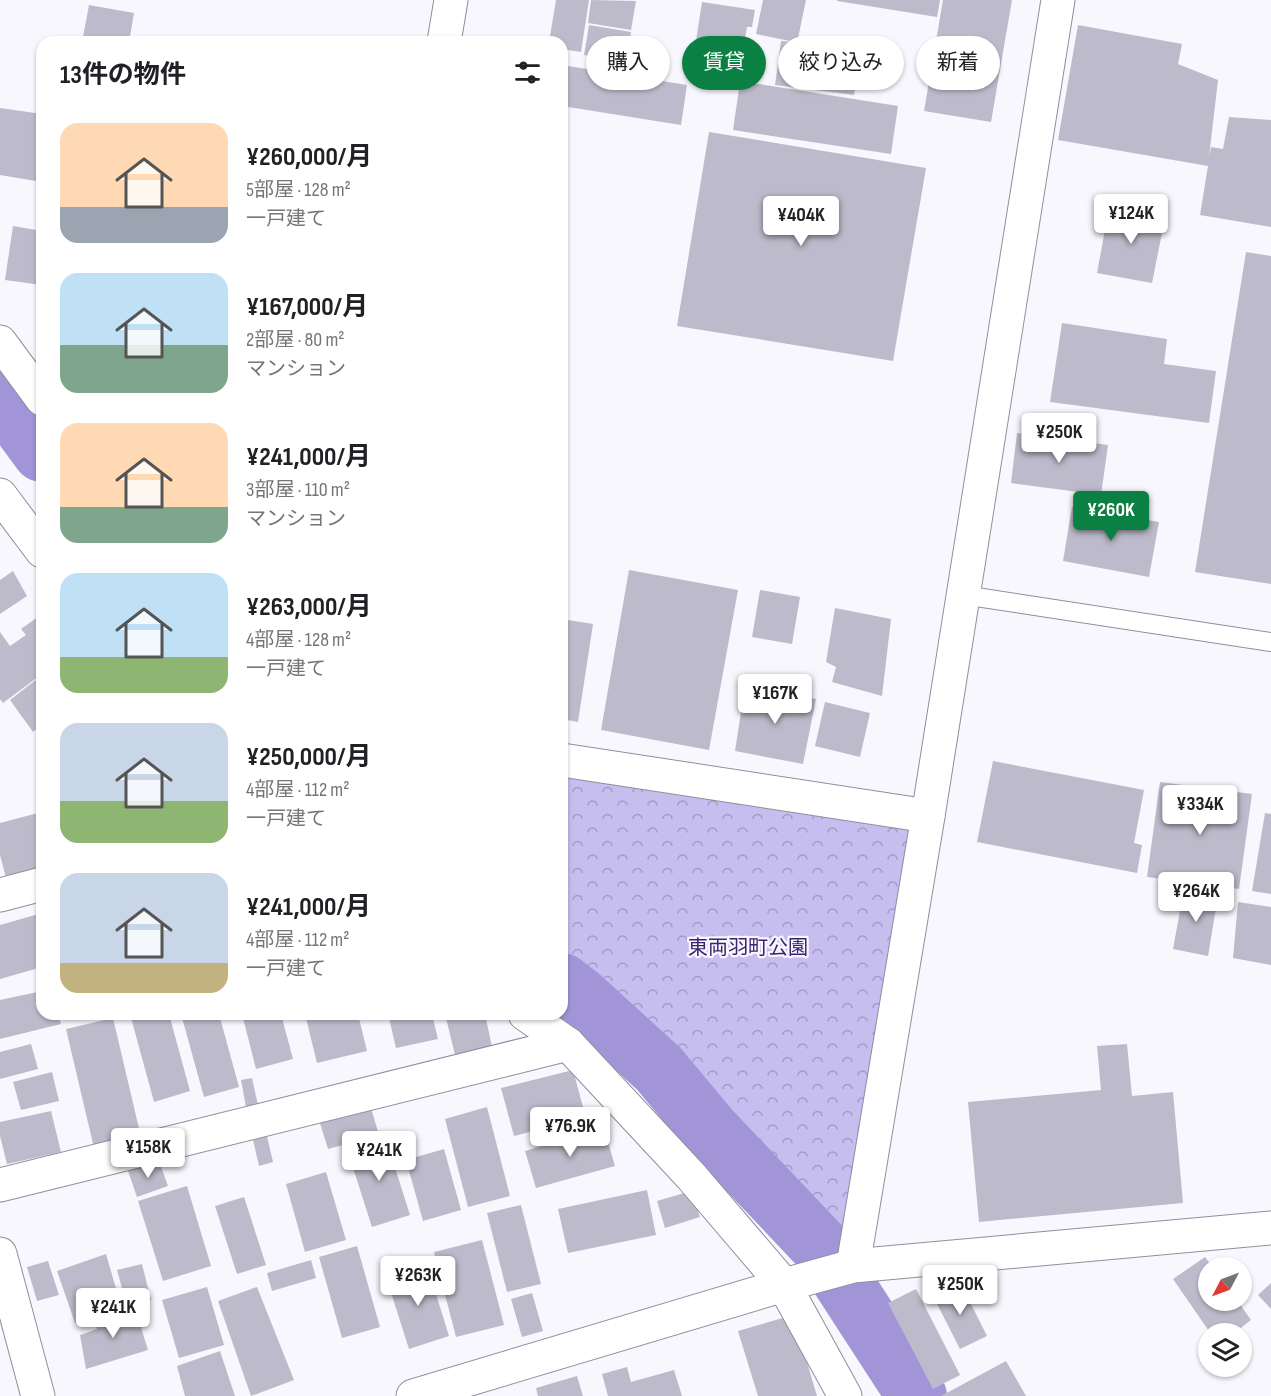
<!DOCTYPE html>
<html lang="ja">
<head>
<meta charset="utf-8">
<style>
  body { margin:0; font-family:"Sofia Sans Condensed","Noto Sans JP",sans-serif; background:#f6f6f6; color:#202124; height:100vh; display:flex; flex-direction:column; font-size:22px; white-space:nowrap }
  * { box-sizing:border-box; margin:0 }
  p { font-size:20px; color:#757577 }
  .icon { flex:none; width:33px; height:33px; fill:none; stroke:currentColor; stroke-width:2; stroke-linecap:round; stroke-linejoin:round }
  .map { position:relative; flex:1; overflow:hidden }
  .panel { position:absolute; left:36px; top:36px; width:532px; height:984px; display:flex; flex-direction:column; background:#fff; border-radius:18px; box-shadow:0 2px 4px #0004 }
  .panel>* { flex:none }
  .hud { position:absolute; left:586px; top:36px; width:570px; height:54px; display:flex; gap:12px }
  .needle { width:39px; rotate:229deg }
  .tools { position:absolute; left:1198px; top:1257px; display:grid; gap:12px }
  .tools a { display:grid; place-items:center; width:54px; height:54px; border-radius:50%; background:#fff; box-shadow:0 2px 4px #0004; font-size:30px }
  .price { position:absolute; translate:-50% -51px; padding:0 14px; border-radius:6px; background:#fff; color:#222; font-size:20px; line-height:39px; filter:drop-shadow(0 2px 3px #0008) }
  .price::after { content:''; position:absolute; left:50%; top:36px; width:18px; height:14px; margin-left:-9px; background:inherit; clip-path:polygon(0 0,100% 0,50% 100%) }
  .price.selected { background:#0b8043; color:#fff }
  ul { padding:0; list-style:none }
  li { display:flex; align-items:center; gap:18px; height:150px; padding:0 24px }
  li span { display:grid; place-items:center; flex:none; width:168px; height:120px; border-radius:18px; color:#555 }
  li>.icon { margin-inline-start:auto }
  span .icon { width:72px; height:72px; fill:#fffc; stroke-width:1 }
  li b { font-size:26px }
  h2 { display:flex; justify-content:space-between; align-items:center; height:72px; padding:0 24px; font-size:26px }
  .tag { padding:0 21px; border-radius:27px; background:#fff; box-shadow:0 2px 4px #0004; font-size:21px; line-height:54px }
  .tag.selected { background:#0b8043; color:#fff }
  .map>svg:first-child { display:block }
</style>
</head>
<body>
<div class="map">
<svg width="1271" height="1396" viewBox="0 0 1271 1396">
  <defs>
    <pattern id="park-crowns" width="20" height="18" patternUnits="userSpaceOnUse" patternTransform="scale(1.5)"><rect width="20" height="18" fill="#c6beef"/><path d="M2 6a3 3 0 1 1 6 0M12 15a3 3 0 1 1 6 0" fill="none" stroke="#a29bc3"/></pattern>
  </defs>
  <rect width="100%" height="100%" fill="#f8f7fe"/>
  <!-- park -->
  <polygon fill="url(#park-crowns)" points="562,773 912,829 838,1260 824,1241 714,1124 662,1062 563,975"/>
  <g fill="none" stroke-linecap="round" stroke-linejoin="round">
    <!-- river -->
    <g stroke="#a195d8" stroke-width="60">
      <polyline points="0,395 42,452"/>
      <polyline points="562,983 580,997 659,1069 709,1129 819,1245 917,1396"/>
    </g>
  </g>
  <!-- building -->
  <g fill="#bdbbcb">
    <polygon points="556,0 589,0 581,52 562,49 562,42 549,42"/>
    <polygon points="591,0 636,1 631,30 588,23"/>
    <polygon points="763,0 806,0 797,43 804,44 798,88 775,85 781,41 795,42 756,34"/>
    <polygon points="837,0 940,0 937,17 837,1"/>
    <polygon points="943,0 1012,0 991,122 924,111"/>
    <polygon points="702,2 755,10 752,27 747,27 742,58 749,60 746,82 691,73"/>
    <polygon points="89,5 134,13 129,42 82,42"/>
    <polygon points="589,25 631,32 627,61 584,55"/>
    <polygon points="1078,25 1182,44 1178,64 1218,80 1209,157 1211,147 1223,149 1229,117 1271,120 1271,227 1200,215 1208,166 1058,140"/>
    <polygon points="805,48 859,55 854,95 800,88"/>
    <polygon points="562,65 687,85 681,125 562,106"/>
    <polygon points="740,82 746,82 898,106 891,154 733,130"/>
    <polygon points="0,108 42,114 42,182 0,175"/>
    <polygon points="709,132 926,168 893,361 677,326"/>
    <polygon points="1109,208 1165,218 1152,283 1097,273"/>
    <polygon points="13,226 42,231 42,285 5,280"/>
    <polygon points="1246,252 1271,256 1271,584 1195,572"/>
    <polygon points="1062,323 1167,339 1164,364 1216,371 1209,423 1050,402"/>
    <polygon points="1017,433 1108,445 1101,495 1011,483"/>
    <polygon points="1072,507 1159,522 1149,577 1063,561"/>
    <polygon points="629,570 738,590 709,750 601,730"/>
    <polygon points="13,571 27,596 0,614 0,580"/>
    <polygon points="760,590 800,597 792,644 752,637"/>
    <polygon points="835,608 891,619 882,696 832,682 836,667 826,662"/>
    <polygon points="42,614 42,674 3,703 0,699 0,632 10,646 26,635 21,629"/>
    <polygon points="562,619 593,624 578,722 562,719"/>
    <polygon points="42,675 42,724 33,732 10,700"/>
    <polygon points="745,686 816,699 803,764 735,751"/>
    <polygon points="825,702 870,713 860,757 815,746"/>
    <polygon points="993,761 1144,790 1134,843 1142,845 1137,873 977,842"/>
    <polygon points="1160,782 1252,794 1239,889 1147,877"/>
    <polygon points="38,813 40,822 42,821 42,870 6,878 0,855 0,823"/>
    <polygon points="1265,813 1271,814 1271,894 1252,891"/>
    <polygon points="1184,889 1218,896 1208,956 1173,949"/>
    <polygon points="1238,902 1271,907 1271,965 1233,958"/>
    <polygon points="42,913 42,967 0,979 0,925"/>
    <polygon points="42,991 42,1014 58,1014 61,1024 0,1039 0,1000"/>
    <polygon points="130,1014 169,1014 190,1091 154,1102"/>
    <polygon points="181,1014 219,1014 239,1087 204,1097"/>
    <polygon points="242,1014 281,1014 293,1059 256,1069"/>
    <polygon points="305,1014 358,1014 367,1051 317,1063"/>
    <polygon points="388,1014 432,1014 438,1039 396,1048"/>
    <polygon points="445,1014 485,1014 492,1047 455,1055"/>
    <polygon points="113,1018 141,1137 94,1148 66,1029"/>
    <polygon points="31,1044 38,1069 0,1079 0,1052"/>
    <polygon points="1127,1044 1132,1096 1173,1092 1183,1203 979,1222 968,1102 1101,1090 1097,1046"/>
    <polygon points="573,1070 586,1118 514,1136 501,1088"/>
    <polygon points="52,1072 59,1101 21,1110 13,1082"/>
    <polygon points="252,1078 258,1105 246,1107 241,1080"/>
    <polygon points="487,1107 510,1196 468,1207 445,1119"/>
    <polygon points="371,1108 379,1135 328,1149 320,1123"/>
    <polygon points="51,1111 61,1152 7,1164 0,1136 0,1122"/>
    <polygon points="604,1128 615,1166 536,1188 525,1151"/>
    <polygon points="267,1136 273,1162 259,1166 253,1140"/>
    <polygon points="385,1136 410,1215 372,1227 347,1149"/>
    <polygon points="444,1149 461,1210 423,1221 406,1160"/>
    <polygon points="159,1161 168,1186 137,1197 128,1171"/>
    <polygon points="326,1172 346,1240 305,1252 286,1184"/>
    <polygon points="187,1186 211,1266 163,1281 138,1201"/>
    <polygon points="647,1190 656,1235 568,1253 558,1209"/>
    <polygon points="691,1191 700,1217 665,1228 657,1201"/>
    <polygon points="244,1197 266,1265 237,1274 215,1206"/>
    <polygon points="521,1205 541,1284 507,1292 487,1213"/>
    <polygon points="482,1240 504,1325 456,1337 434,1252"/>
    <polygon points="357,1246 380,1327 342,1338 319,1257"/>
    <polygon points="106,1254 122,1309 75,1323 57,1271"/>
    <polygon points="1205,1257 1213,1268 1209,1268 1209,1300 1237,1300 1251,1320 1233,1334 1211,1334 1173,1279"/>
    <polygon points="311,1260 316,1278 272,1291 267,1273"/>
    <polygon points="48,1261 59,1295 37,1301 27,1267"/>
    <polygon points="142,1264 151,1300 127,1306 117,1270"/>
    <polygon points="427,1265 449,1336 409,1349 386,1277"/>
    <polygon points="960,1282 987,1336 960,1349 933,1296"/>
    <polygon points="1271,1283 1271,1309 1258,1295"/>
    <polygon points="207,1287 224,1345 179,1358 162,1300"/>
    <polygon points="257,1287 294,1380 251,1396 218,1301"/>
    <polygon points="916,1289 960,1375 933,1389 888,1303"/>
    <polygon points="532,1293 543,1331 522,1337 511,1299"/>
    <polygon points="135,1308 148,1350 86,1369 80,1335 97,1329 95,1321"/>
    <polygon points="793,1315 817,1396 758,1396 738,1331"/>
    <polygon points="220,1351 235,1396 185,1396 177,1366"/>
    <polygon points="1006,1361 1026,1396 941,1396"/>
    <polygon points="627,1367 631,1382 674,1370 682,1396 608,1396 602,1374"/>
    <polygon points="577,1376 583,1396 538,1396 536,1388"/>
  </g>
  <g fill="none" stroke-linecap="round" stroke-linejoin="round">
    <defs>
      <polyline id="lane" points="963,595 1271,642"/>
      <g id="street">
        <polyline points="0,495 42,551"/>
        <polyline points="0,895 42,884"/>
        <polyline points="525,1014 568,1044 691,1176 784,1285 845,1396"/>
        <polyline points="0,1185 568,1044"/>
        <polyline points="0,1254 38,1396"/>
        <polyline points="413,1396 784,1285 853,1266 1271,1228"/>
      </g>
      <g id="secondary">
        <polyline points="444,42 451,0"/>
        <polyline points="0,342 42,399"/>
        <polyline points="562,760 928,816"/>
        <polyline points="853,1266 928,816 1058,0"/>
      </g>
    </defs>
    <!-- lane casing -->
    <use href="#lane" stroke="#908e9d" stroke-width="20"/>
    <!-- street casing -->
    <use href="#street" stroke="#908e9d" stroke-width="35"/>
    <!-- secondary casing -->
    <use href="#secondary" stroke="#908e9d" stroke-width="35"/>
    <!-- lane -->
    <use href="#lane" stroke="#fff" stroke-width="18"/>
    <!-- street -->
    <use href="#street" stroke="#fff" stroke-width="33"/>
    <!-- secondary -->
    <use href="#secondary" stroke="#fff" stroke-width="33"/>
  </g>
  <g text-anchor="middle" stroke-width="4.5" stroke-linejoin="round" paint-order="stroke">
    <!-- park labels -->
    <g font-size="20" fill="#3a2270" stroke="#f8f7fe">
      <text x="748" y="954">東両羽町公園</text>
    </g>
  </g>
</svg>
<div class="tools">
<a><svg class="needle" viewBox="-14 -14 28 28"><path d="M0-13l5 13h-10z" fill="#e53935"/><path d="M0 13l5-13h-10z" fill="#757577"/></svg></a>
<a><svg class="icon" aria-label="layers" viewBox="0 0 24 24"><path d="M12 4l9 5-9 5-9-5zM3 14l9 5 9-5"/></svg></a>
</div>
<b class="price" style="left:1131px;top:245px">¥124K</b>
<b class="price" style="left:801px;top:247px">¥404K</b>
<b class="price" style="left:1059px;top:464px">¥250K</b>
<b class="price selected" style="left:1111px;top:542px">¥260K</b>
<b class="price" style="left:775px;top:725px">¥167K</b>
<b class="price" style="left:1200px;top:836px">¥334K</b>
<b class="price" style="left:1196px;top:923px">¥264K</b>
<b class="price" style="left:570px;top:1158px">¥76.9K</b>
<b class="price" style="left:148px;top:1179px">¥158K</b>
<b class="price" style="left:379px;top:1182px">¥241K</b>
<b class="price" style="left:418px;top:1307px">¥263K</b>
<b class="price" style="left:960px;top:1316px">¥250K</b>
<b class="price" style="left:113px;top:1339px">¥241K</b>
<div class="hud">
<a class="tag">購入</a>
<a class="tag selected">賃貸</a>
<a class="tag">絞り込み</a>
<a class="tag">新着</a>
</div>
<section class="panel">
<h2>13件の物件<svg class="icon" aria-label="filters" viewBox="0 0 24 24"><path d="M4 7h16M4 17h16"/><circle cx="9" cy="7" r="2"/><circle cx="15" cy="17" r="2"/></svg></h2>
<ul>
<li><span style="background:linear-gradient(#ffd9b3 70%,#9aa5b1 0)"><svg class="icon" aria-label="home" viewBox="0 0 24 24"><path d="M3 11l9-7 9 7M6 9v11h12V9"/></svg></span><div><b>¥260,000/月</b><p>5部屋 · 128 m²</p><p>一戸建て</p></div></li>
<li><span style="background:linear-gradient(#bfe0f5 60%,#7fa58c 0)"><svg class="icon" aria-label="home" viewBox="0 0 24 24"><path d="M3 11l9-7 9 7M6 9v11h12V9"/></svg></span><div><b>¥167,000/月</b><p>2部屋 · 80 m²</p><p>マンション</p></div></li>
<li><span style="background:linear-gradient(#ffd9b3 70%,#7fa58c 0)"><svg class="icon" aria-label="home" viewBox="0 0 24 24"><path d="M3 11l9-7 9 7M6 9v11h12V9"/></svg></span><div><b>¥241,000/月</b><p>3部屋 · 110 m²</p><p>マンション</p></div></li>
<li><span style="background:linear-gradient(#bfe0f5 70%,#8fb573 0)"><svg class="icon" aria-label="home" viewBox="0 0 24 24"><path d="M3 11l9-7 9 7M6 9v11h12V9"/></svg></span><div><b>¥263,000/月</b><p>4部屋 · 128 m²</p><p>一戸建て</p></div></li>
<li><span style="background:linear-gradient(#c9d6e8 65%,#8fb573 0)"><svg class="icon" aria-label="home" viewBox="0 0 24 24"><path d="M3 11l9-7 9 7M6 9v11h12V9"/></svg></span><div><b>¥250,000/月</b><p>4部屋 · 112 m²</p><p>一戸建て</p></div></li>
<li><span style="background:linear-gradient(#c9d6e8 75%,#c2b280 0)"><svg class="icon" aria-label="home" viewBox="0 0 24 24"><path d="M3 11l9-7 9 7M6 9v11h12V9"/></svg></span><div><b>¥241,000/月</b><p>4部屋 · 112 m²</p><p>一戸建て</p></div></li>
</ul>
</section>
</div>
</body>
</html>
